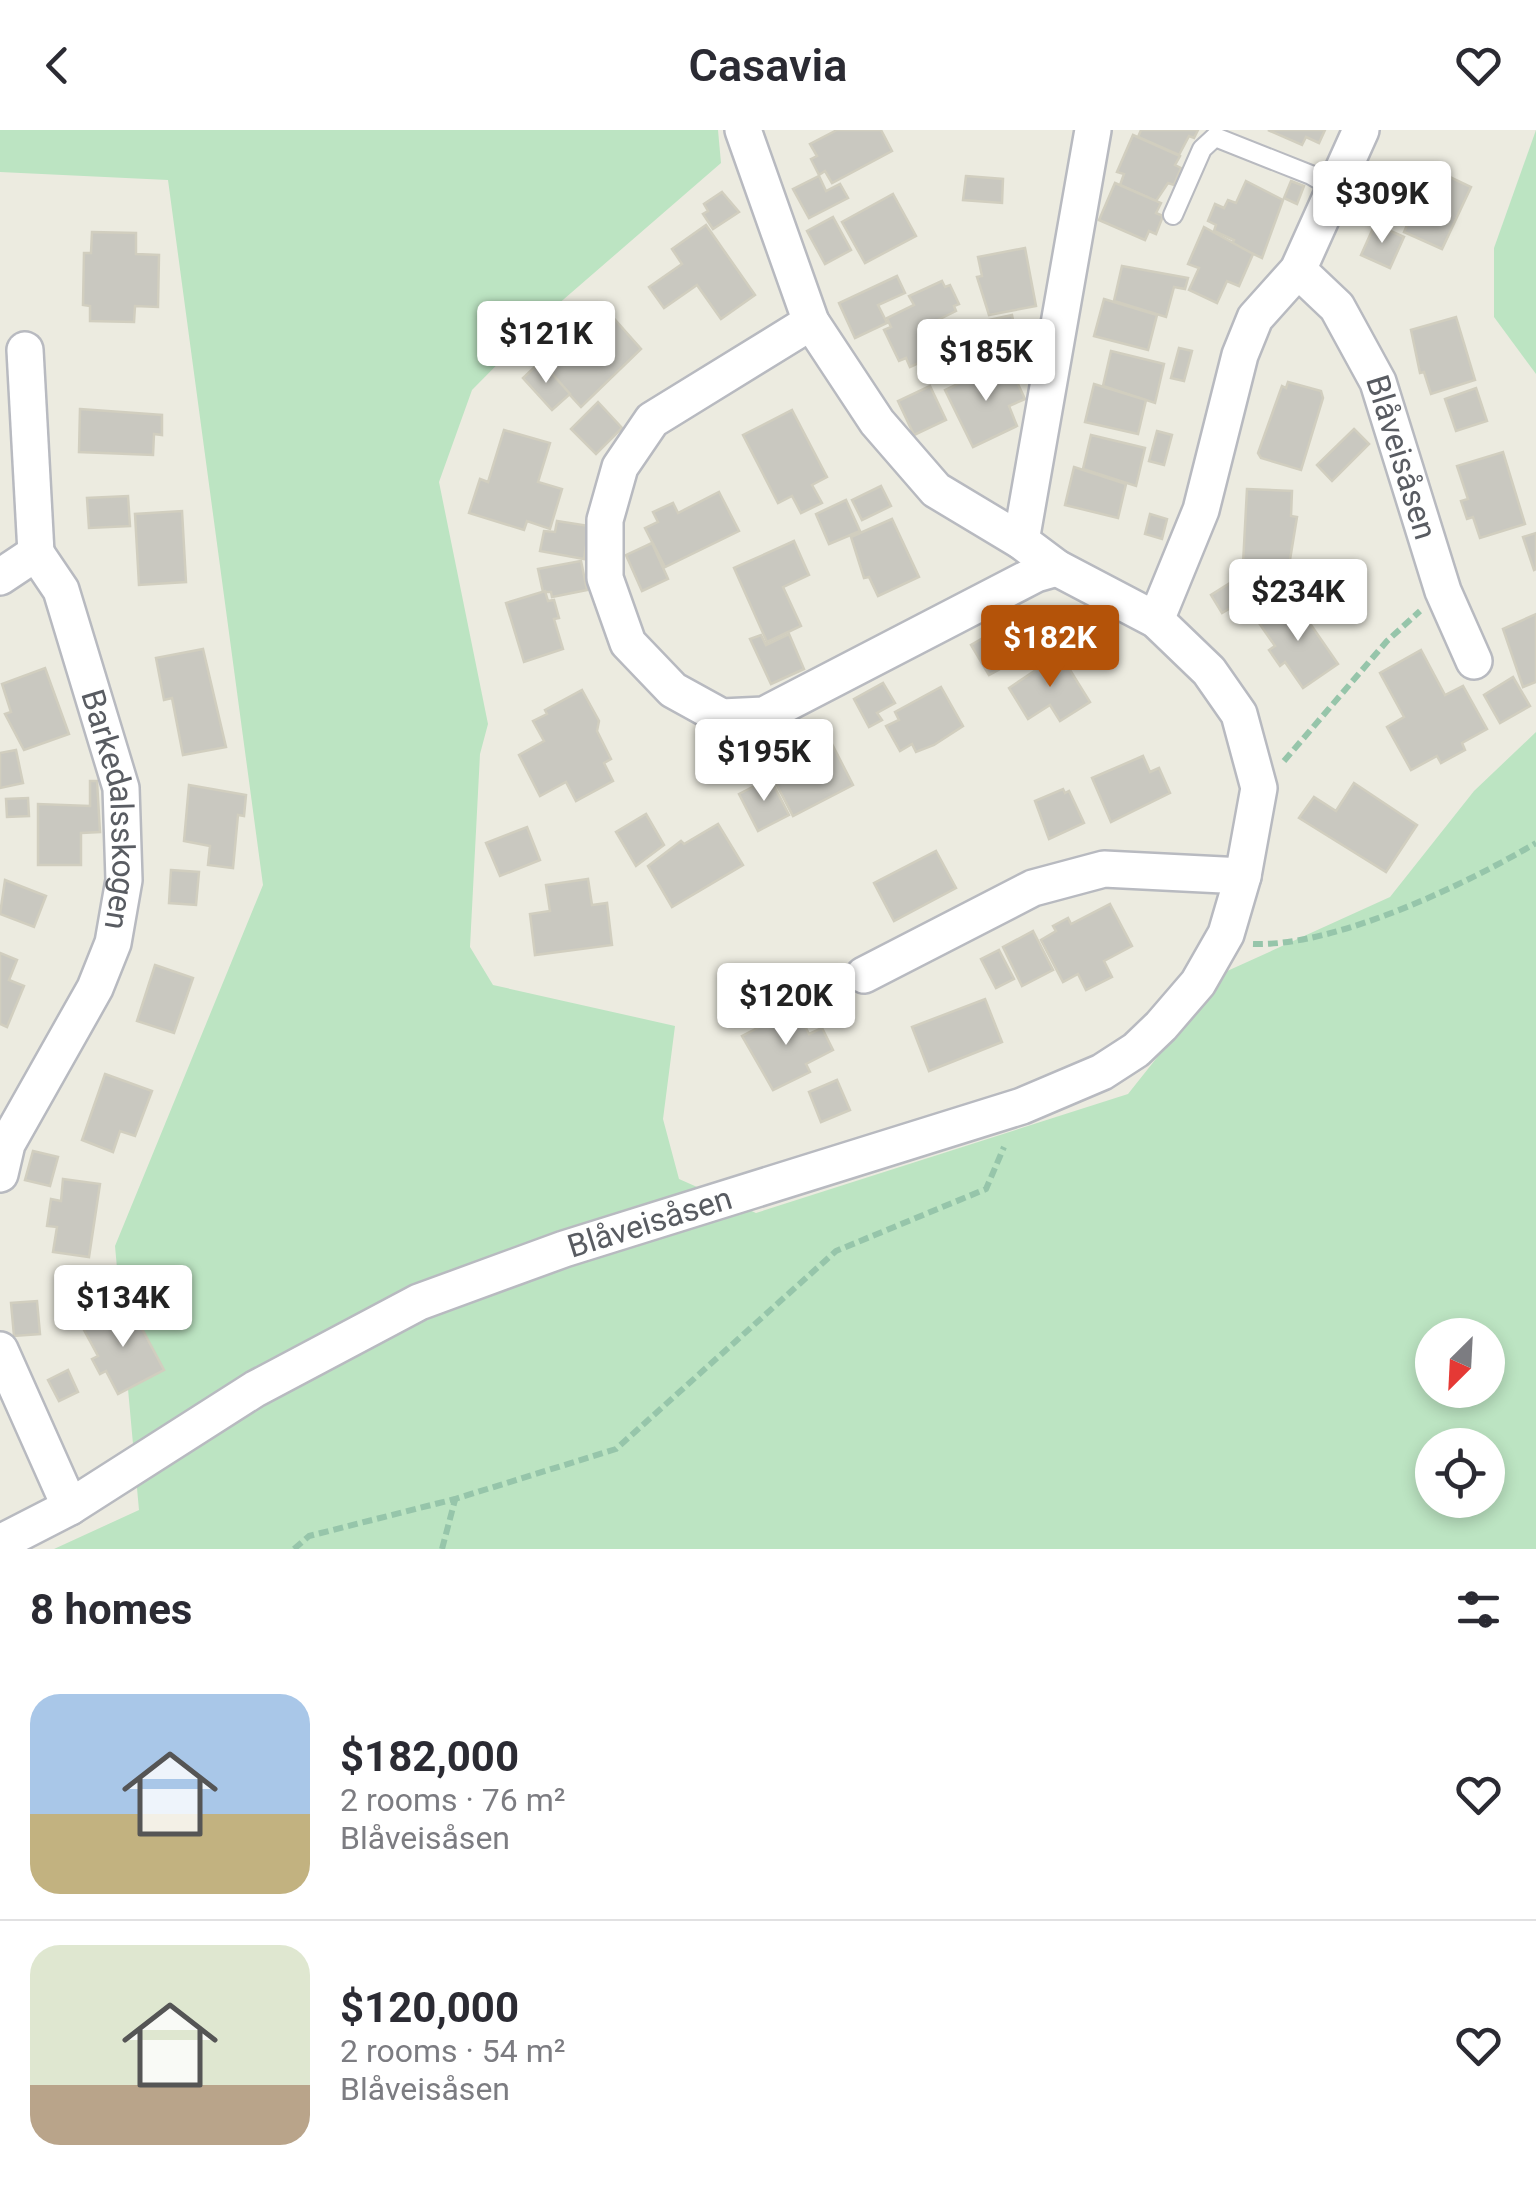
<!DOCTYPE html>
<html lang="en">
<head>
<meta charset="utf-8">
<style>
  body { margin:0; font-family:Roboto,sans-serif; background:#f7f7f7; color:#2b2b33; height:100vh; display:flex; flex-direction:column; font-size:38px; white-space:nowrap }
  * { box-sizing:border-box; margin:0 }
  p { font-size:32px; color:#7c7c81 }
  .icon { flex:none; width:55px; height:55px; fill:none; stroke:currentColor; stroke-width:2; stroke-linecap:round; stroke-linejoin:round }
  .map { position:relative; height:1419px; overflow:hidden }
  .details { display:flex; flex-direction:column; background:#fff; flex:1 }
  .details>* { flex:none }
  .needle { width:65px; rotate:204deg }
  .tools { position:absolute; left:1415px; top:1188px; display:grid; gap:20px }
  .tools a { display:grid; place-items:center; width:90px; height:90px; border-radius:50%; background:#fff; box-shadow:0 5px 15px #0003; font-size:50px }
  .price { position:absolute; translate:-50% -85px; padding:0 22px; border-radius:10px; background:#fff; color:#222; font-size:32px; line-height:65px; filter:drop-shadow(0 2px 5px #0008) }
  .price::after { content:''; position:absolute; left:50%; top:60px; width:30px; height:22px; margin-left:-15px; background:inherit; clip-path:polygon(0 0,100% 0,50% 100%) }
  .price.on { background:#b45309; color:#fff }
  ul { padding:0; list-style:none }
  li { display:flex; align-items:center; gap:30px; height:250px; padding:0 30px }
  li+li { border-top:2px solid #e1e1e2 }
  li span { display:grid; place-items:center; flex:none; width:280px; height:200px; border-radius:30px; color:#555 }
  li>.icon { margin-inline-start:auto }
  span .icon { width:120px; height:120px; fill:#fffc; stroke-width:1 }
  li b { font-size:42px }
  h2 { display:flex; justify-content:space-between; align-items:center; height:120px; padding:0 30px; font-size:42px }
  header { display:flex; justify-content:space-between; align-items:center; height:130px; padding:0 30px; background:#fff; font-size:45px; font-weight:600 }
  .map>svg:first-child { display:block }
</style>
</head>
<body>
<header><svg class="icon" aria-label="back" viewBox="0 0 24 24"><path d="M15 5l-7 7 7 7"/></svg>Casavia<svg class="icon" aria-label="heart" viewBox="0 0 24 24"><path d="M12 20l-8-8c-3-5 5-10 8-4 3-6 11-1 8 4z"/></svg></header>
<div class="map">
<svg width="1536" height="1419" viewBox="0 0 1536 1419">
  <rect width="100%" height="100%" fill="#ecebe0"/>
  <!-- green -->
  <g fill="#bce4c2" fill-rule="evenodd">
    <path d="M0 0H718L721 33 549 182 472 260 439 352 488 594 480 624 470 817 493 855 675 896 663 989 679 1049 756 1083 1128 964 1225 842 1390 767 1474 661 1536 602V1419H54L139 1380 115 1116 263 755 168 50 0 42ZM1432 1205H1488V1260H1432ZM1432 1315H1488V1370H1432Z"/>
    <polygon points="1536,0 1536,244 1494,187 1494,118"/>
  </g>
  <!-- building -->
  <g fill="#c9c8c0" stroke="#d1cebf" stroke-width="2.5">
    <polygon points="837,0 881,0 892,21 832,53 825,41 819,45 811,29 817,26 810,14"/>
    <polygon points="1141,0 1198,0 1194,8 1189,6 1179,25 1138,7"/>
    <polygon points="1268,0 1325,0 1319,13 1306,7 1302,15"/>
    <polygon points="1133,5 1180,26 1175,35 1181,38 1174,55 1168,53 1156,71 1120,55 1124,44 1117,42"/>
    <polygon points="1433,39 1471,57 1442,119 1404,102 1414,79 1409,77"/>
    <polygon points="819,46 826,61 840,54 848,68 809,88 793,59"/>
    <polygon points="966,46 1003,49 1002,73 963,70"/>
    <polygon points="1246,51 1283,70 1262,128 1232,114 1234,110 1214,101 1216,95 1208,91 1215,74 1224,78 1228,70 1236,73"/>
    <polygon points="1291,51 1304,56 1297,74 1284,68"/>
    <polygon points="1115,53 1161,73 1156,83 1163,86 1156,104 1149,101 1145,110 1099,90"/>
    <polygon points="722,62 739,82 713,99 703,84 708,81 704,74"/>
    <polygon points="893,64 916,106 865,133 842,92"/>
    <polygon points="833,87 851,120 825,134 807,101"/>
    <polygon points="1375,94 1404,107 1390,138 1361,125"/>
    <polygon points="706,95 755,165 721,189 697,155 664,178 649,157 682,134 672,119"/>
    <polygon points="1204,97 1253,124 1239,156 1227,151 1217,173 1189,160 1199,138 1188,134"/>
    <polygon points="92,102 136,103 136,124 159,125 158,177 135,176 134,192 90,191 90,176 83,175 84,123 91,123"/>
    <polygon points="1025,118 1036,176 989,185 977,147 982,146 978,127"/>
    <polygon points="1122,136 1188,148 1185,159 1174,157 1166,187 1114,171"/>
    <polygon points="897,146 905,163 878,175 887,193 855,208 839,173"/>
    <polygon points="942,151 945,157 950,155 959,174 954,176 956,181 936,191 949,219 910,237 906,228 899,231 884,200 891,197 887,188 914,175 909,166"/>
    <polygon points="1104,169 1157,185 1148,220 1094,206"/>
    <polygon points="610,184 641,219 581,277 548,241"/>
    <polygon points="1012,185 1019,220 982,227 975,193"/>
    <polygon points="1456,187 1475,250 1431,264 1424,242 1420,243 1411,200"/>
    <polygon points="1179,218 1192,221 1184,251 1171,248"/>
    <polygon points="1111,221 1164,234 1155,273 1103,256"/>
    <polygon points="541,231 570,264 552,280 523,248"/>
    <polygon points="1001,233 1006,244 1012,241 1025,269 1009,276 1017,296 973,317 945,260"/>
    <polygon points="1288,252 1321,261 1323,268 1301,340 1261,328 1258,323 1282,256 1286,258"/>
    <polygon points="1094,254 1146,270 1138,304 1085,292"/>
    <polygon points="930,256 946,290 914,305 898,271"/>
    <polygon points="1476,258 1487,291 1456,301 1445,269"/>
    <polygon points="598,272 622,298 596,324 571,299"/>
    <polygon points="80,279 162,285 162,305 154,304 153,325 79,322"/>
    <polygon points="792,280 827,347 812,355 822,373 801,383 792,366 778,373 743,305"/>
    <polygon points="1354,299 1369,314 1332,351 1317,335"/>
    <polygon points="504,300 550,313 538,352 562,359 550,399 527,391 524,400 469,383 480,349 488,352"/>
    <polygon points="1157,301 1172,305 1164,335 1149,331"/>
    <polygon points="1091,305 1145,318 1136,356 1083,339"/>
    <polygon points="1503,322 1525,394 1480,408 1473,387 1467,389 1461,371 1468,369 1457,336"/>
    <polygon points="1074,337 1126,354 1118,388 1065,375"/>
    <polygon points="881,356 891,376 862,390 852,370"/>
    <polygon points="1247,359 1292,361 1291,386 1297,387 1289,436 1243,434"/>
    <polygon points="719,362 739,401 665,437 645,398 658,392 653,382 673,373 678,383"/>
    <polygon points="128,366 130,396 89,398 87,368"/>
    <polygon points="846,370 860,401 829,414 816,384"/>
    <polygon points="182,381 186,452 139,455 135,384"/>
    <polygon points="1150,384 1167,389 1162,409 1145,404"/>
    <polygon points="892,389 919,447 878,466 869,447 864,448 851,407"/>
    <polygon points="557,391 589,396 584,429 540,421 544,401 555,402"/>
    <polygon points="1536,403 1536,439 1534,440 1523,407"/>
    <polygon points="794,411 809,445 783,457 801,496 767,512 734,438"/>
    <polygon points="652,413 668,449 642,461 626,425"/>
    <polygon points="581,431 587,460 552,467 551,462 543,462 538,439"/>
    <polygon points="1230,453 1242,471 1222,483 1211,465"/>
    <polygon points="545,461 548,471 554,470 559,488 554,489 563,519 524,532 506,473"/>
    <polygon points="1293,469 1338,534 1303,558 1285,532 1280,536 1269,520 1275,516 1259,493"/>
    <polygon points="1536,484 1536,552 1523,557 1503,499"/>
    <polygon points="1002,497 1020,528 989,545 971,515"/>
    <polygon points="789,504 804,539 771,554 750,509 761,505 766,515"/>
    <polygon points="203,519 226,617 183,625 172,568 164,570 156,528"/>
    <polygon points="1421,520 1445,565 1463,556 1487,599 1462,613 1465,620 1441,633 1437,626 1411,640 1387,597 1404,587 1380,543"/>
    <polygon points="1060,524 1090,572 1060,591 1050,575 1028,589 1009,558"/>
    <polygon points="45,538 69,604 24,620 5,584 11,582 2,554"/>
    <polygon points="1513,547 1530,576 1500,593 1484,565"/>
    <polygon points="883,553 895,573 877,583 882,590 869,597 854,569"/>
    <polygon points="941,557 963,596 934,615 916,622 912,614 900,621 886,596 899,590 895,582"/>
    <polygon points="582,560 599,591 597,601 611,629 604,633 613,651 576,671 566,652 540,666 519,625 544,611 533,591 547,584 545,580"/>
    <polygon points="832,614 853,655 793,686 771,644 780,640 777,633 802,621 805,627"/>
    <polygon points="16,620 23,653 0,658 0,623"/>
    <polygon points="1143,626 1150,642 1159,638 1170,663 1111,692 1092,648"/>
    <polygon points="770,648 789,685 758,701 739,664"/>
    <polygon points="90,651 97,651 100,702 81,703 81,735 38,735 38,674 90,676"/>
    <polygon points="1354,653 1417,695 1386,742 1299,688 1314,667 1336,681"/>
    <polygon points="189,655 246,665 244,686 238,685 233,738 208,735 210,716 184,711"/>
    <polygon points="1063,659 1065,663 1069,661 1084,693 1049,709 1035,671"/>
    <polygon points="28,668 29,686 7,687 6,669"/>
    <polygon points="646,684 664,715 636,736 616,702"/>
    <polygon points="718,694 743,735 672,777 648,736 681,711 684,714"/>
    <polygon points="527,697 540,730 500,746 486,713"/>
    <polygon points="936,721 956,758 894,791 874,753"/>
    <polygon points="171,740 199,742 196,775 169,773"/>
    <polygon points="588,749 592,775 607,773 612,815 535,825 530,784 550,781 546,755"/>
    <polygon points="5,750 46,766 34,797 0,784"/>
    <polygon points="1110,774 1132,816 1104,831 1112,847 1086,860 1078,844 1063,852 1041,810 1056,801 1053,796 1068,788 1071,794"/>
    <polygon points="1033,801 1053,840 1022,856 1003,817"/>
    <polygon points="999,820 1014,849 996,858 981,829"/>
    <polygon points="0,823 17,830 9,850 24,856 7,897 0,894"/>
    <polygon points="155,835 193,848 174,903 137,891"/>
    <polygon points="985,869 1002,912 929,941 912,897"/>
    <polygon points="796,878 809,904 822,898 833,920 806,934 810,942 773,960 742,906 767,893 764,889"/>
    <polygon points="105,944 152,961 135,1006 120,1001 113,1022 82,1010"/>
    <polygon points="837,950 850,980 821,992 809,962"/>
    <polygon points="33,1021 58,1027 50,1056 25,1050"/>
    <polygon points="63,1049 100,1054 89,1127 53,1122 57,1097 47,1096 51,1069 61,1071"/>
    <polygon points="37,1171 40,1204 14,1206 11,1173"/>
    <polygon points="130,1176 164,1240 118,1264 106,1241 100,1244 92,1229 98,1226 84,1200"/>
    <polygon points="68,1240 78,1262 59,1271 48,1250"/>
  </g>
  <g fill="none" stroke-linecap="round" stroke-linejoin="round">
    <defs>
      <polyline id="service" points="1173,85 1202,19 1215,7 1311,45 1335,59"/>
      <g id="minor">
        <path id="s1" d="M1298 140 1337 177 1378 252 1443 461 1474 531"/>
        <polyline points="811,192 652,290 620,337 605,390 605,448 628,513 673,560 722,587 764,585 1036,444 1057,438"/>
        <polyline points="25,220 36,423"/>
        <polyline points="1021,411 1093,0"/>
        <path id="s2" d="M0 447 36 423 61 460 121 658 124 750 113 813 95 858 7 1014 0 1044"/>
        <polyline points="1156,490 1201,380 1240,225 1255,188 1298,140 1361,0"/>
        <polyline points="864,845 1033,758 1104,739 1243,746"/>
        <polyline points="0,1220 70,1377"/>
        <path id="s3" d="M0 1413 70 1377 255 1259 419 1172 564 1119 1022 976 1102 942 1136 920 1161 896 1198 853 1226 804 1243 746 1259 658 1239 584 1209 541 1156 490 1057 438 1021 411 936 360 877 292 811 192 743 0"/>
      </g>
    </defs>
    <!-- service casing -->
    <use href="#service" stroke="#b8bac0" stroke-width="22"/>
    <!-- minor casing -->
    <use href="#minor" stroke="#b8bac0" stroke-width="40"/>
    <!-- path -->
    <g stroke="#96c5aa" stroke-width="6" stroke-dasharray="10 5" stroke-linecap="butt">
      <polyline points="1284,631 1387,511 1420,481"/>
      <path d="M1253 814C1334 817 1465 755 1536 713"/>
      <polyline points="294,1419 309,1406 455,1369 616,1319 836,1121 986,1059 1004,1017"/>
      <polyline points="442,1419 455,1370"/>
    </g>
    <!-- service -->
    <use href="#service" stroke="#fff" stroke-width="18"/>
    <!-- minor -->
    <use href="#minor" stroke="#fff" stroke-width="35"/>
  </g>
  <g text-anchor="middle" stroke-width="10" stroke-linejoin="round" paint-order="stroke">
    <!-- street labels -->
    <g font-size="32" fill="#595c62" stroke="#fff">
      <text dy="11" stroke="none"><textPath href="#s1" startOffset="218">Blåveisåsen</textPath></text>
      <text dy="11" stroke="none"><textPath href="#s2" startOffset="315">Barkedalsskogen</textPath></text>
      <text dy="11" stroke="none"><textPath href="#s3" startOffset="728">Blåveisåsen</textPath></text>
    </g>
  </g>
</svg>
<div class="tools">
<a><svg class="needle" viewBox="-14 -14 28 28"><path d="M0-13l5 13h-10z" fill="#e53935"/><path d="M0 13l5-13h-10z" fill="#7c7c81"/></svg></a>
<a><svg class="icon" aria-label="locate" viewBox="0 0 24 24"><circle cx="12" cy="12" r="6"/><path d="M12 2v4M12 18v4M2 12h4M18 12h4"/></svg></a>
</div>
<b class="price" style="left:1382px;top:116px">$309K</b>
<b class="price" style="left:546px;top:256px">$121K</b>
<b class="price" style="left:986px;top:274px">$185K</b>
<b class="price" style="left:1298px;top:514px">$234K</b>
<b class="price on" style="left:1050px;top:560px">$182K</b>
<b class="price" style="left:764px;top:674px">$195K</b>
<b class="price" style="left:786px;top:918px">$120K</b>
<b class="price" style="left:123px;top:1220px">$134K</b>
</div>
<section class="details">
<h2>8 homes<svg class="icon" aria-label="filters" viewBox="0 0 24 24"><path d="M4 7h16M4 17h16"/><circle cx="9" cy="7" r="2"/><circle cx="15" cy="17" r="2"/></svg></h2>
<ul>
<li><span style="background:linear-gradient(#a9c7e8 60%,#c2b280 0)"><svg class="icon" aria-label="home" viewBox="0 0 24 24"><path d="M3 11l9-7 9 7M6 9v11h12V9"/></svg></span><div><b>$182,000</b><p>2 rooms · 76 m²</p><p>Blåveisåsen</p></div><svg class="icon" aria-label="heart" viewBox="0 0 24 24"><path d="M12 20l-8-8c-3-5 5-10 8-4 3-6 11-1 8 4z"/></svg></li>
<li><span style="background:linear-gradient(#dfe7d0 70%,#b9a48a 0)"><svg class="icon" aria-label="home" viewBox="0 0 24 24"><path d="M3 11l9-7 9 7M6 9v11h12V9"/></svg></span><div><b>$120,000</b><p>2 rooms · 54 m²</p><p>Blåveisåsen</p></div><svg class="icon" aria-label="heart" viewBox="0 0 24 24"><path d="M12 20l-8-8c-3-5 5-10 8-4 3-6 11-1 8 4z"/></svg></li>
</ul>
</section>
</body>
</html>
